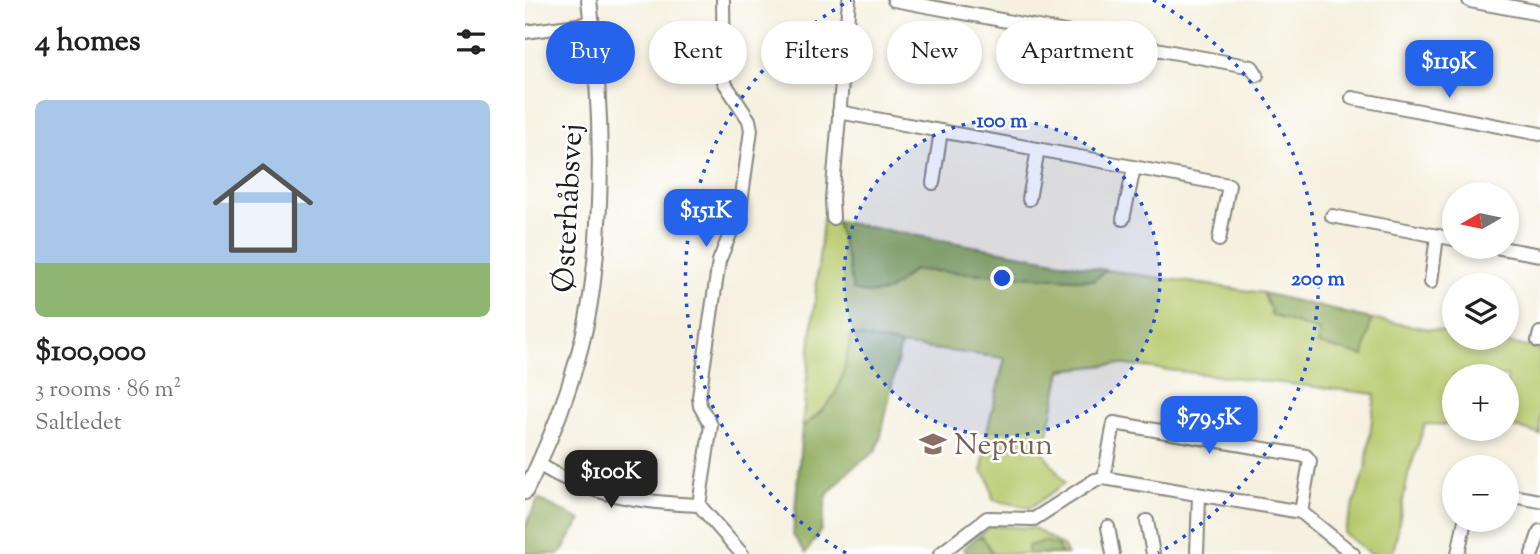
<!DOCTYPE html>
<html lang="en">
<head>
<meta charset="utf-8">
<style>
  body { margin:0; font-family:"Sorts Mill Goudy",serif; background:#f6f6f6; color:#222; height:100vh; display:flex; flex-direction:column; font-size:26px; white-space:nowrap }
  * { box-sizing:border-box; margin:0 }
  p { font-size:23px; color:#767676 }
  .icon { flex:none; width:38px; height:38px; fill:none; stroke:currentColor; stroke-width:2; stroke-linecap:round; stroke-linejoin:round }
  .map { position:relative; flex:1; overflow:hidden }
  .details { display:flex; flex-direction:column; background:#fff; width:525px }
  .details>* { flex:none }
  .banner { position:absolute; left:21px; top:21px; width:665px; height:63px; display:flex; gap:14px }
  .needle { width:46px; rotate:261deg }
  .controls { position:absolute; left:917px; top:182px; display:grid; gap:14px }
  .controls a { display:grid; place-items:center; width:77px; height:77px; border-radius:50%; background:#fff; box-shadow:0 4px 10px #0003; font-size:35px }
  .price { position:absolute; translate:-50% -60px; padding:0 16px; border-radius:14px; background:#2563eb; color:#fff; font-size:23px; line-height:46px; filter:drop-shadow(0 2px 4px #0008) }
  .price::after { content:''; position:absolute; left:50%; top:42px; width:21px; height:16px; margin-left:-10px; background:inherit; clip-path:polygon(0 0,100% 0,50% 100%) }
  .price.active { background:#222; color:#fff }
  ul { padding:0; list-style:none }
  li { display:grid; align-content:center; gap:14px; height:371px; padding:0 35px }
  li+li { border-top:2px solid #e0e0e0 }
  li span { display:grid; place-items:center; height:217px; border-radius:10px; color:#555 }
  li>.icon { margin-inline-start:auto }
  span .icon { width:126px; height:126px; fill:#fffc; stroke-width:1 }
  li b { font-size:30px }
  h2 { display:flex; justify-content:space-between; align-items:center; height:84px; padding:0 35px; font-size:30px }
  .chip { padding:0 24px; border-radius:32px; background:#fff; box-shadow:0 4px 10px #0003; font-size:24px; line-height:63px }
  .chip.active { background:#2563eb; color:#fff }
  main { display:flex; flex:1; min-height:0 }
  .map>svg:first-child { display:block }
</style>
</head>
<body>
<main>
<section class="details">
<h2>4 homes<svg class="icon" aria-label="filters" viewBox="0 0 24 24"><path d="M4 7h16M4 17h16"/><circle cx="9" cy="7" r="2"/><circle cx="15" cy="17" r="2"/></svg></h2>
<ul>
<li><span style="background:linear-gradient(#a9c7e8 75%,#8fb573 0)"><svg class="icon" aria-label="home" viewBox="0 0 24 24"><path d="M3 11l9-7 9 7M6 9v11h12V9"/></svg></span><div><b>$100,000</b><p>3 rooms · 86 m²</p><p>Saltledet</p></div></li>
</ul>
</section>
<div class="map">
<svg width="1015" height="554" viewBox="0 0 1015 554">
  <rect width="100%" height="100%" fill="#fff"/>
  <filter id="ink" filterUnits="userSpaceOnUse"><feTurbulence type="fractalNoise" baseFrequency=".0143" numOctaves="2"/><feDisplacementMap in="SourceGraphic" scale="14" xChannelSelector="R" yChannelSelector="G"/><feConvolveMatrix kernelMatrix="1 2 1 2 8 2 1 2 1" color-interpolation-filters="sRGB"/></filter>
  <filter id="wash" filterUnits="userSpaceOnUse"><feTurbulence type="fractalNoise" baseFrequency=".00686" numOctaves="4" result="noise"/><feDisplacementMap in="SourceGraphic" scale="28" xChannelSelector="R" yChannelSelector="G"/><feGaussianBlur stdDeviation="1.57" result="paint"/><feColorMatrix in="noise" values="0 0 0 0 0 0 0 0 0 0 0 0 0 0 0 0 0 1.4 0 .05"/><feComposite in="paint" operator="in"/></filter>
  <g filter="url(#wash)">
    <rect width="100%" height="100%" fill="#f5f0df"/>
    <!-- green -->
    <g fill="#b6c86b" stroke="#697244" stroke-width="2">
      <path d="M298 219 311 221 323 262 328 290H365L388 270 569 280 581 270 738 293 745 308 746 315 794 331 839 356 846 319 929 333V338H954L1015 349V435L994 428H982V376H929V425L900 424 883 475 868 554H845L819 533 841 467 850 394 592 364 536 370 519 453 540 483 505 508 468 500 464 480 457 471 462 431 480 358 376 345 327 335C316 383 318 396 277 428Z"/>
      <polygon points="466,526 509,528 539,547 542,554 537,554 532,545 503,546 503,554 468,554 458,538 451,538"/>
    </g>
    <!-- forest -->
    <g fill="#90ac5f" stroke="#56643e" stroke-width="2">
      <path d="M311 221 581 270 569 280 388 270C366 290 359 299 328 290L323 262Z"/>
      <polygon points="738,293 846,319 839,356 793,344 794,331 746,315 745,308"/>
      <path d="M326 335 376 345 356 436 351 451 325 470 302 495 296 530 281 553 268 535 277 428C318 396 316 383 326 335Z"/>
      <polygon points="13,499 56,520 35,554 0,554 0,527"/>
      <polygon points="458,537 468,554 442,554 438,549 451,538"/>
      <polygon points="519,541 532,545 537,554 503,554 503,546"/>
    </g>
  </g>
  <g filter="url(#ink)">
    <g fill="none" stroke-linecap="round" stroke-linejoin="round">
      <defs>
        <g id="minor">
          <polyline points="369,0 727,67 732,75"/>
          <polyline points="0,32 67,23"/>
          <polyline points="827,98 1015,134"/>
          <polyline points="314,112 704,185 694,240"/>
          <polyline points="408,183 416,131"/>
          <polyline points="504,199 513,149"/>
          <polyline points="807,216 929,239"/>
          <polyline points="308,218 307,199 324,0"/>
          <polyline points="598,219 609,168"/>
          <polyline points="970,247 1015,255"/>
          <polyline points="906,282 912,236"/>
          <polyline points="1013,341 1015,333"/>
          <path d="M14 464C60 495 120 503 174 505L217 554"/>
          <polyline points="579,478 589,423 781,456 785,461 776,512"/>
          <polyline points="982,495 1015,501"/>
          <polyline points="174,505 186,425 175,406 174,397 194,261 215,210 226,130 224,120 199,82 198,0"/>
          <polyline points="622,521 628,554"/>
          <polyline points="583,527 588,554"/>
          <polyline points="415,554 462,518 509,519 570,480 579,478 776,512 828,554"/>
          <polyline points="672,554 674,495"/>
          <polyline points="933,554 940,520"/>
          <polyline points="1007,554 1015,531"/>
        </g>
        <g id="tertiary">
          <polyline points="945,0 1015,13"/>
          <path d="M0 492C32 429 60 352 68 281 79 188 76 93 64 0"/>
        </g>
      </defs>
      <!-- minor casing -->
      <use href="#minor" stroke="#88867e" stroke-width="16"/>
      <!-- tertiary casing -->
      <use href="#tertiary" stroke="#88867e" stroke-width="18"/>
      <!-- minor -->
      <use href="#minor" stroke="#fff" stroke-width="12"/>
      <!-- tertiary -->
      <use href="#tertiary" stroke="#fff" stroke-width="14"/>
    </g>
  </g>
  <!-- distance rings -->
  <circle cx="477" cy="278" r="158" fill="#1d4ed8" fill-opacity=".12"/>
  <g fill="none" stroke="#1d4ed8" stroke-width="3.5" stroke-dasharray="3.5 7">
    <circle cx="477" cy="278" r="158"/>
    <path d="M321 553A316 316 0 0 1 326 0M628 0A316 316 0 0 1 633 553"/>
  </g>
  <!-- icons -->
  <defs>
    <symbol id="school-bare" viewBox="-9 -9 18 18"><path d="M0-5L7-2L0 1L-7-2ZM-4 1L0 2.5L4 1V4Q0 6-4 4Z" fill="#8d6e63" stroke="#fff" stroke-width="2.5" paint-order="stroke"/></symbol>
  </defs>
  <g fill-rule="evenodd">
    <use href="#school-bare" x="389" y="425" width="38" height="38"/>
  </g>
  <g text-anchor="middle" stroke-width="5" stroke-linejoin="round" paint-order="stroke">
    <!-- street labels -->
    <g font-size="30" fill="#1c1c1c" stroke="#fff">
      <text transform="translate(42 208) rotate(-87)" y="10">Østerhåbsvej</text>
    </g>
    <!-- education labels -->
    <g font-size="30" fill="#785e54" stroke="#fff" text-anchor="start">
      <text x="429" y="454">Neptun</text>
    </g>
  </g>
  <circle cx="477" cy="278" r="10" fill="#1d4ed8" stroke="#fff" stroke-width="3.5"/>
  <g font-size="21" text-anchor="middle" font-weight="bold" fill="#1d4ed8" stroke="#fff" stroke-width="5" stroke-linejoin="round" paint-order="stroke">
    <text x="477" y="127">100 m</text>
    <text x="793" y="285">200 m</text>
  </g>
</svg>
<div class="controls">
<a><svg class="needle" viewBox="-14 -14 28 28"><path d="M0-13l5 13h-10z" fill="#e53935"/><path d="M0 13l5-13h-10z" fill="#767676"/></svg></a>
<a><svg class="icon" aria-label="layers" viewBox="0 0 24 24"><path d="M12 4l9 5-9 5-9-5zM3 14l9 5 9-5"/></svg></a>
<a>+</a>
<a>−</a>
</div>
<b class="price" style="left:924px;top:100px">$119K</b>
<b class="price" style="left:181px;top:249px">$151K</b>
<b class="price" style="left:684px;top:456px">$79.5K</b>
<b class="price active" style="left:86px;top:510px">$100K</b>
<div class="banner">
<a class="chip active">Buy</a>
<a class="chip">Rent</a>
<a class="chip">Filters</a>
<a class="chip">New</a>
<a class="chip">Apartment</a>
</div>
</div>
</main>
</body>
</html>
